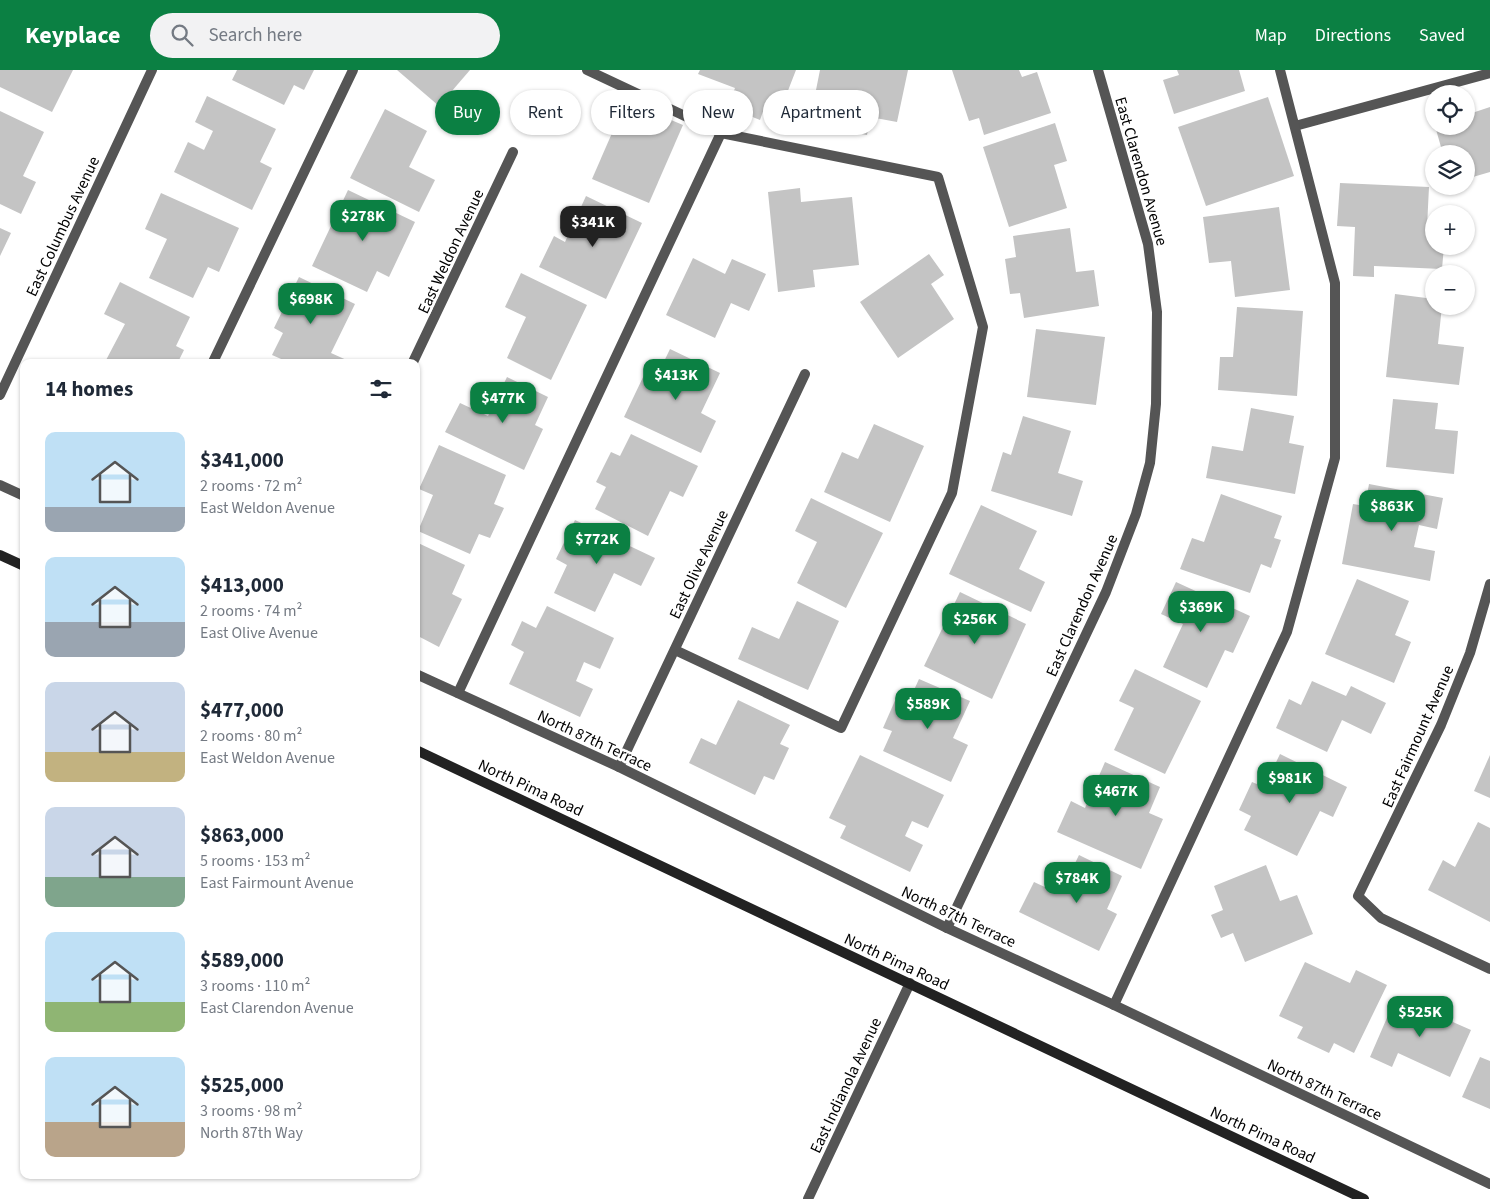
<!DOCTYPE html>
<html lang="en">
<head>
<meta charset="utf-8">
<style>
  body { margin:0; font-family:"Source Sans 3",sans-serif; background:#f2f2f3; color:#1f2937; height:100vh; display:flex; flex-direction:column; font-size:19px; white-space:nowrap }
  * { box-sizing:border-box; margin:0 }
  p { font-size:16px; color:#747a83 }
  .icon { flex:none; width:28px; height:28px; fill:none; stroke:currentColor; stroke-width:2; stroke-linecap:round; stroke-linejoin:round }
  .map { position:relative; flex:1; overflow:hidden }
  .drawer { position:absolute; left:20px; top:289px; width:400px; height:820px; display:flex; flex-direction:column; background:#fff; border-radius:10px; box-shadow:0 1px 4px #0004 }
  .drawer>* { flex:none }
  .banner { position:absolute; left:435px; top:20px; width:475px; height:45px; display:flex; gap:10px }
  .buttons { position:absolute; left:1425px; top:15px; display:grid; gap:10px }
  .buttons a { display:grid; place-items:center; width:50px; height:50px; border-radius:50%; background:#fff; box-shadow:0 1px 4px #0004; font-size:25px }
  .price { position:absolute; translate:-50% -42px; padding:0 11px; border-radius:10px; background:#0b8043; color:#fff; font-size:16px; line-height:32px; filter:drop-shadow(0 1px 2px #0008) }
  .price::after { content:''; position:absolute; left:50%; top:30px; width:15px; height:11px; margin-left:-8px; background:inherit; clip-path:polygon(0 0,100% 0,50% 100%) }
  .price.selected { background:#222; color:#fff }
  ul { padding:0; list-style:none }
  li { display:flex; align-items:center; gap:15px; height:125px; padding:0 25px }
  li span { display:grid; place-items:center; flex:none; width:140px; height:100px; border-radius:10px; color:#555 }
  li>.icon { margin-inline-start:auto }
  span .icon { width:60px; height:60px; fill:#fffc; stroke-width:1 }
  li b { font-size:21px }
  h2 { display:flex; justify-content:space-between; align-items:center; height:60px; padding:0 25px; font-size:21px }
  .pill { padding:0 18px; border-radius:22px; background:#fff; box-shadow:0 1px 4px #0004; font-size:18px; line-height:45px }
  .pill.selected { background:#0b8043; color:#fff }
  header { display:flex; align-items:center; gap:30px; box-sizing:border-box; height:70px; padding:0 25px; background:#0b8043; color:#fff }
  header strong { font-size:24px }
  nav { display:flex; gap:28px; margin-inline-start:auto; font-size:18px }
  .search { width:350px; height:45px; background:#f2f2f3; display:flex; align-items:center; gap:12px; box-sizing:border-box; padding:0 18px; border-radius:28px; color:#747a83; font-size:19px }
  .map>svg:first-child { display:block }
</style>
</head>
<body>
<header>
<strong>Keyplace</strong>
<div class="search"><svg class="icon" aria-label="search" viewBox="0 0 24 24"><circle cx="10" cy="10" r="6"/><path d="M15 15l6 6"/></svg>Search here</div>
<nav><a>Map</a><a>Directions</a><a>Saved</a></nav>
</header>
<div class="map">
<svg width="1490" height="1129" viewBox="0 0 1490 1129">
  <rect width="100%" height="100%" fill="#fff"/>
  <!-- building -->
  <g fill="#c4c4c4">
    <polygon points="0,0 73,0 52,42 0,17"/>
    <polygon points="237,0 314,0 304,20 294,15 284,35 232,10"/>
    <polygon points="397,0 470,0 439,36"/>
    <polygon points="700,0 796,0 782,36 767,30 760,50 728,37 735,18 698,4"/>
    <polygon points="820,0 908,0 897,52 870,47 867,65 833,59 836,45 812,40"/>
    <polygon points="952,0 1019,0 1022,7 1037,2 1051,43 984,65 979,48 969,51"/>
    <polygon points="1177,0 1239,0 1245,21 1174,44 1163,10 1179,5"/>
    <polygon points="207,26 276,59 260,92 272,98 252,140 174,102 188,72 204,80 213,61 195,52"/>
    <polygon points="1268,27 1294,106 1206,136 1178,57"/>
    <polygon points="626,31 683,55 649,133 592,109"/>
    <polygon points="1490,37 1490,102 1466,109 1466,84 1443,84 1435,56 1466,56 1466,45"/>
    <polygon points="385,39 427,61 409,97 435,110 419,142 350,108"/>
    <polygon points="0,41 44,62 23,106 36,112 21,144 0,134"/>
    <polygon points="1055,53 1067,91 1054,95 1067,138 1009,157 983,77"/>
    <polygon points="1340,113 1429,117 1427,157 1434,157 1434,176 1444,176 1442,199 1374,196 1374,207 1353,206 1355,157 1337,156"/>
    <polygon points="800,118 801,132 852,127 859,195 813,200 815,217 778,222 768,122"/>
    <polygon points="348,120 415,152 389,207 377,201 367,222 312,196"/>
    <polygon points="161,123 239,158 219,202 208,197 193,228 149,208 167,169 145,159"/>
    <polygon points="586,126 642,153 606,229 539,197 554,166 565,172"/>
    <polygon points="1279,137 1290,220 1235,227 1231,191 1209,193 1203,147"/>
    <polygon points="0,158 11,163 0,186"/>
    <polygon points="1070,158 1076,202 1094,200 1099,236 1024,248 1020,223 1010,224 1005,189 1016,187 1013,166"/>
    <polygon points="929,184 944,205 931,214 954,249 898,288 860,232"/>
    <polygon points="693,188 725,204 732,189 766,204 749,241 731,233 715,268 666,245"/>
    <polygon points="521,203 587,235 551,310 507,288 526,247 505,237"/>
    <polygon points="299,207 355,234 331,283 351,292 288,292 272,285 283,263 274,258"/>
    <polygon points="120,212 190,247 176,276 184,280 178,292 105,292 125,254 104,244"/>
    <polygon points="1395,224 1434,229 1434,236 1442,236 1438,274 1464,277 1459,315 1386,307"/>
    <polygon points="1237,237 1303,241 1297,326 1218,320 1220,287 1233,287"/>
    <polygon points="1036,259 1105,267 1096,335 1027,327"/>
    <polygon points="670,279 720,303 701,343 716,351 701,383 624,347 645,303 656,308"/>
    <polygon points="507,307 548,327 535,355 543,359 524,400 445,362 460,333 488,346"/>
    <polygon points="1393,329 1438,333 1435,359 1458,361 1454,404 1386,397"/>
    <polygon points="1251,338 1294,346 1289,373 1304,376 1295,424 1206,408 1212,376 1243,381"/>
    <polygon points="1023,346 1071,361 1058,403 1083,411 1072,446 991,421 1003,382 1011,385"/>
    <polygon points="874,354 924,376 890,452 824,422 842,382 858,389"/>
    <polygon points="631,364 698,396 683,427 670,421 648,466 595,439 606,417 596,412 611,382 620,386"/>
    <polygon points="439,375 506,405 494,434 504,438 490,468 479,464 470,484 418,461 433,425 419,419"/>
    <polygon points="1369,414 1443,428 1437,459 1419,455 1414,477 1435,481 1430,511 1342,494 1353,434 1365,436"/>
    <polygon points="1221,424 1282,446 1274,468 1281,470 1271,498 1261,494 1250,523 1180,499 1192,468 1204,472"/>
    <polygon points="811,428 883,463 846,538 797,513 817,472 795,461"/>
    <polygon points="981,435 1037,461 1019,499 1045,512 1031,542 949,504"/>
    <polygon points="575,450 655,488 641,516 614,503 595,542 554,523 567,495 556,489"/>
    <polygon points="416,472 465,495 452,524 462,529 439,577 416,565"/>
    <polygon points="1357,509 1409,531 1395,565 1411,572 1394,613 1325,584"/>
    <polygon points="1176,512 1250,546 1233,583 1225,580 1207,618 1163,597 1183,554 1161,544"/>
    <polygon points="960,522 1026,554 992,629 924,596"/>
    <polygon points="797,531 839,551 808,620 738,589 752,557 779,569"/>
    <polygon points="547,536 614,568 600,599 584,592 576,611 593,619 580,647 509,614 524,582 511,575 522,551 536,558"/>
    <polygon points="1135,599 1201,631 1165,704 1114,680 1134,638 1119,631"/>
    <polygon points="919,609 970,631 953,668 968,675 951,712 883,681 892,661 883,658 897,626 909,631"/>
    <polygon points="1312,611 1346,626 1351,616 1386,633 1371,664 1342,650 1327,682 1276,658 1289,629 1301,635"/>
    <polygon points="738,630 790,655 780,674 789,678 774,710 764,706 755,725 689,693 701,668 716,675"/>
    <polygon points="1280,684 1347,717 1333,747 1320,741 1297,786 1244,760 1251,746 1239,740 1252,712 1264,717"/>
    <polygon points="860,685 944,725 928,758 912,751 905,766 923,775 910,802 840,768 846,756 829,748"/>
    <polygon points="1490,685 1490,728 1474,721"/>
    <polygon points="1105,692 1160,717 1149,743 1163,749 1141,799 1057,762 1071,731 1085,738"/>
    <polygon points="1478,752 1490,758 1490,852 1428,820 1443,790 1455,797"/>
    <polygon points="1079,785 1122,806 1107,839 1117,844 1099,881 1019,842 1034,812 1060,824"/>
    <polygon points="1266,795 1280,831 1297,825 1313,864 1245,892 1233,863 1221,868 1211,845 1223,840 1214,816"/>
    <polygon points="1305,892 1350,913 1356,900 1387,915 1354,983 1334,973 1329,983 1297,968 1303,957 1279,946"/>
    <polygon points="1396,927 1471,960 1450,1007 1398,983 1392,997 1370,987"/>
    <polygon points="1480,987 1490,991 1490,1039 1462,1027"/>
  </g>
  <g fill="none" stroke-linecap="round" stroke-linejoin="round">
    <!-- service -->
    <g stroke="#555" stroke-width="10">
      <polyline points="587,0 721,63 938,107 983,257 952,423 841,658 675,580"/>
      <polyline points="1295,56 1490,3"/>
      <polyline points="213,292 353,0"/>
      <polyline points="458,623 721,63"/>
      <polyline points="947,858 1114,935 1490,1114"/>
      <polyline points="1114,935 1287,562 1335,388 1335,213 1280,0"/>
    </g>
    <!-- minor -->
    <g stroke="#555" stroke-width="10">
      <polyline points="413,292 513,82"/>
      <polyline points="0,325 152,0"/>
      <polyline points="0,415 24,426"/>
      <polyline points="1490,514 1470,583 1441,655 1358,826 1381,848 1490,899"/>
      <polyline points="416,604 619,697 947,858 1106,522 1136,444 1150,393 1156,334 1157,242 1148,174 1098,0"/>
      <polyline points="619,697 805,304"/>
      <polyline points="808,1129 910,913"/>
    </g>
    <!-- secondary -->
    <g stroke="#222" stroke-width="10">
      <polyline points="0,485 24,496"/>
      <polyline points="416,680 1364,1129"/>
    </g>
  </g>
  <g text-anchor="middle" stroke-width="5" stroke-linejoin="round" paint-order="stroke">
    <!-- street labels -->
    <g font-size="16" fill="#000" stroke="#fff">
      <text transform="translate(1142 101) rotate(74)" y="6">East Clarendon Avenue</text>
      <text transform="translate(62 156) rotate(-65)" y="6">East Columbus Avenue</text>
      <text transform="translate(450 181) rotate(-65)" y="6">East Weldon Avenue</text>
      <text transform="translate(698 494) rotate(-65)" y="6">East Olive Avenue</text>
      <text transform="translate(1081 535) rotate(-66)" y="6">East Clarendon Avenue</text>
      <text transform="translate(1417 666) rotate(-66)" y="6">East Fairmount Avenue</text>
      <text transform="translate(595 670) rotate(25)" y="6">North 87th Terrace</text>
      <text transform="translate(531 717) rotate(25)" y="6">North Pima Road</text>
      <text transform="translate(959 846) rotate(25)" y="6">North 87th Terrace</text>
      <text transform="translate(897 891) rotate(25)" y="6">North Pima Road</text>
      <text transform="translate(845 1015) rotate(-65)" y="6">East Indianola Avenue</text>
      <text transform="translate(1325 1019) rotate(25)" y="6">North 87th Terrace</text>
      <text transform="translate(1263 1064) rotate(25)" y="6">North Pima Road</text>
    </g>
  </g>
</svg>
<div class="buttons">
<a><svg class="icon" aria-label="locate" viewBox="0 0 24 24"><circle cx="12" cy="12" r="6"/><path d="M12 2v4M12 18v4M2 12h4M18 12h4"/></svg></a>
<a><svg class="icon" aria-label="layers" viewBox="0 0 24 24"><path d="M12 4l9 5-9 5-9-5zM3 14l9 5 9-5"/></svg></a>
<a>+</a>
<a>−</a>
</div>
<b class="price" style="left:363px;top:172px">$278K</b>
<b class="price selected" style="left:593px;top:178px">$341K</b>
<b class="price" style="left:311px;top:255px">$698K</b>
<b class="price" style="left:676px;top:331px">$413K</b>
<b class="price" style="left:503px;top:354px">$477K</b>
<b class="price" style="left:1392px;top:462px">$863K</b>
<b class="price" style="left:597px;top:495px">$772K</b>
<b class="price" style="left:1201px;top:563px">$369K</b>
<b class="price" style="left:975px;top:575px">$256K</b>
<b class="price" style="left:928px;top:660px">$589K</b>
<b class="price" style="left:1290px;top:734px">$981K</b>
<b class="price" style="left:1116px;top:747px">$467K</b>
<b class="price" style="left:1077px;top:834px">$784K</b>
<b class="price" style="left:1420px;top:968px">$525K</b>
<div class="banner">
<a class="pill selected">Buy</a>
<a class="pill">Rent</a>
<a class="pill">Filters</a>
<a class="pill">New</a>
<a class="pill">Apartment</a>
</div>
<section class="drawer">
<h2>14 homes<svg class="icon" aria-label="filters" viewBox="0 0 24 24"><path d="M4 7h16M4 17h16"/><circle cx="9" cy="7" r="2"/><circle cx="15" cy="17" r="2"/></svg></h2>
<ul>
<li><span style="background:linear-gradient(#bfe0f5 75%,#9aa5b1 0)"><svg class="icon" aria-label="home" viewBox="0 0 24 24"><path d="M3 11l9-7 9 7M6 9v11h12V9"/></svg></span><div><b>$341,000</b><p>2 rooms · 72 m²</p><p>East Weldon Avenue</p></div></li>
<li><span style="background:linear-gradient(#bfe0f5 65%,#9aa5b1 0)"><svg class="icon" aria-label="home" viewBox="0 0 24 24"><path d="M3 11l9-7 9 7M6 9v11h12V9"/></svg></span><div><b>$413,000</b><p>2 rooms · 74 m²</p><p>East Olive Avenue</p></div></li>
<li><span style="background:linear-gradient(#c9d6e8 70%,#c2b280 0)"><svg class="icon" aria-label="home" viewBox="0 0 24 24"><path d="M3 11l9-7 9 7M6 9v11h12V9"/></svg></span><div><b>$477,000</b><p>2 rooms · 80 m²</p><p>East Weldon Avenue</p></div></li>
<li><span style="background:linear-gradient(#c9d6e8 70%,#7fa58c 0)"><svg class="icon" aria-label="home" viewBox="0 0 24 24"><path d="M3 11l9-7 9 7M6 9v11h12V9"/></svg></span><div><b>$863,000</b><p>5 rooms · 153 m²</p><p>East Fairmount Avenue</p></div></li>
<li><span style="background:linear-gradient(#bfe0f5 70%,#8fb573 0)"><svg class="icon" aria-label="home" viewBox="0 0 24 24"><path d="M3 11l9-7 9 7M6 9v11h12V9"/></svg></span><div><b>$589,000</b><p>3 rooms · 110 m²</p><p>East Clarendon Avenue</p></div></li>
<li><span style="background:linear-gradient(#bfe0f5 65%,#b9a48a 0)"><svg class="icon" aria-label="home" viewBox="0 0 24 24"><path d="M3 11l9-7 9 7M6 9v11h12V9"/></svg></span><div><b>$525,000</b><p>3 rooms · 98 m²</p><p>North 87th Way</p></div></li>
</ul>
</section>
</div>
</body>
</html>
